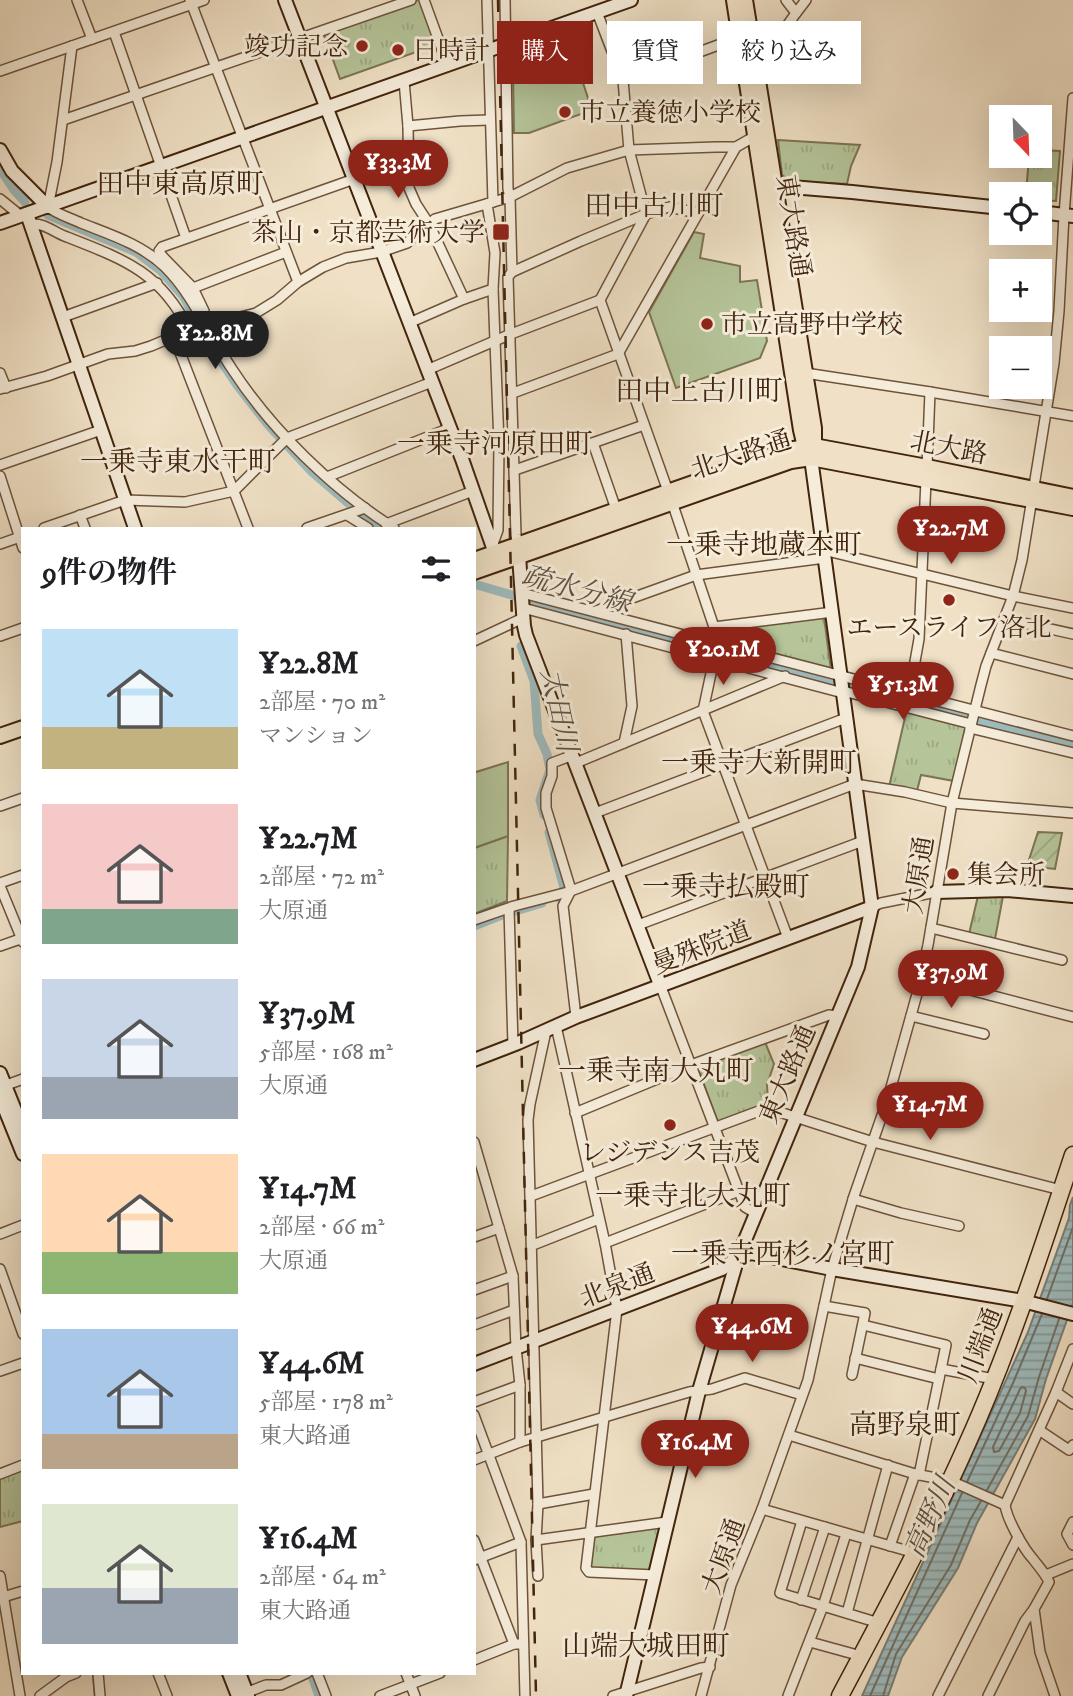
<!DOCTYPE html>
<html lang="ja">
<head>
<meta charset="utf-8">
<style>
  body { margin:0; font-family:"IM FELL DW Pica","Noto Serif JP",serif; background:#f2f2f2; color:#202124; height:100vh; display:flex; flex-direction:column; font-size:26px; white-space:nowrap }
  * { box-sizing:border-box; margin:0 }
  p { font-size:23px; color:#757577 }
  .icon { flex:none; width:38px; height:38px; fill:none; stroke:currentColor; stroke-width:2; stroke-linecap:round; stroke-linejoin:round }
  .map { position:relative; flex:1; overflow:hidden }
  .drawer { position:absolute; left:21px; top:527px; width:455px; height:1148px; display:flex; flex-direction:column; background:#fff; border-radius:0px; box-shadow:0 7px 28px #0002 }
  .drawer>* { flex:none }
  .hud { position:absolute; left:497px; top:21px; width:471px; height:63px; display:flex; gap:14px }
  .needle { width:46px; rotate:157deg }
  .controls { position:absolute; left:989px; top:105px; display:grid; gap:14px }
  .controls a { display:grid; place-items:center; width:63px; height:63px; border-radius:0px; background:#fff; box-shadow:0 7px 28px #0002; font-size:35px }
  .price { position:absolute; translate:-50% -60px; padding:0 16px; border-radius:24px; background:#8f2418; color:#fff; font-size:23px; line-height:46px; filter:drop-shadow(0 2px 4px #0008) }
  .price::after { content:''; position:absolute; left:50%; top:42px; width:21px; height:16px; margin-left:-10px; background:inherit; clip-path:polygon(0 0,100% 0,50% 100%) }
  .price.on { background:#222; color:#fff }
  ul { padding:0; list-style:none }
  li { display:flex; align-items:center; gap:21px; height:175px; padding:0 21px }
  li span { display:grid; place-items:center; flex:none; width:196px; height:140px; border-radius:0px; color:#555 }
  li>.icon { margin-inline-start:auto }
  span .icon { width:84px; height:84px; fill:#fffc; stroke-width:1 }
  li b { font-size:30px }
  h2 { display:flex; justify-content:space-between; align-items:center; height:84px; padding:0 21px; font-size:30px }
  .pill { padding:0 24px; border-radius:0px; background:#fff; box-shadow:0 7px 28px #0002; font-size:24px; line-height:63px }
  .pill.on { background:#8f2418; color:#fff }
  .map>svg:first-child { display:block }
</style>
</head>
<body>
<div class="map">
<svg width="1073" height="1696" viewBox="0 0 1073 1696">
  <defs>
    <pattern id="grass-tufts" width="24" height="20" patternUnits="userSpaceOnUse" patternTransform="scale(1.75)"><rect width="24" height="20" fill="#b5c499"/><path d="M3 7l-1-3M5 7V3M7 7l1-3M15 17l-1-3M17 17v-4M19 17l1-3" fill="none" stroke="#9da883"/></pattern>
    <pattern id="garden-furrows" width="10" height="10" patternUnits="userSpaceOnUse" patternTransform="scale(1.75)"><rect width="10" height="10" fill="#b5c499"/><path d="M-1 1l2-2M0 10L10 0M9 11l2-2" fill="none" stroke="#9da883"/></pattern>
    <pattern id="water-rules" width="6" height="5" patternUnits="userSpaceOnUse" patternTransform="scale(1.75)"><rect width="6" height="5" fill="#9ebbbe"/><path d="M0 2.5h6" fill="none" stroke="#829899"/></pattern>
  </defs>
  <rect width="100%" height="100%" fill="#f0e1c6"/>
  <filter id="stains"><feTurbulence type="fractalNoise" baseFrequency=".00286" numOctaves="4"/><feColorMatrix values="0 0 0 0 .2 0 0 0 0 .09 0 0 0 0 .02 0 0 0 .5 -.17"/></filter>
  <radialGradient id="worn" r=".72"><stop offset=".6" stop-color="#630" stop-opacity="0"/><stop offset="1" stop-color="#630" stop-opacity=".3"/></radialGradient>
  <!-- grass -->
  <g fill="url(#grass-tufts)" stroke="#7c7453" stroke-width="2">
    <polygon points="417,0 420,0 436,45 340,79 323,32"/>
    <polygon points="778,140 860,145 851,166 847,184 791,181 782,175"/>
    <polygon points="1040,150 1060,151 1056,201 1040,200 1040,194 1026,194 1029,156 1040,156"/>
    <polygon points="824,617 831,670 725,642 721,630"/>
    <polygon points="907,709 966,725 954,781 921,775 917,791 889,787"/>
    <polygon points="508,836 507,901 474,914 474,848"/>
    <polygon points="978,896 1003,896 995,939 969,934"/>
    <polygon points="765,1042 774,1064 767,1085 768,1103 718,1122 699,1071 701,1066"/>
    <polygon points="23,1468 23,1521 0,1527 0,1477"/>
    <polygon points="658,1526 661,1529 651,1569 648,1572 594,1570 591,1566 594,1538 599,1534"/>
  </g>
  <!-- garden -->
  <polygon fill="url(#garden-furrows)" stroke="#7c7453" stroke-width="2" points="1038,832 1062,833 1055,869 1027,866"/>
  <!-- pitch -->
  <g fill="#b5c499" stroke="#7c7453" stroke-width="2">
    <polygon points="570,44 592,110 529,133 514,133 513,72 550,59 548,51"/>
    <polygon points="694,232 704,234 700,258 740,266 740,282 757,280 767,341 760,358 676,388 649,312"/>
    <polygon points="508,762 508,836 474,848 474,770 476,772"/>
  </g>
  <!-- water -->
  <polygon fill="url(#water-rules)" stroke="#797f77" stroke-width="2" points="1073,1197 1073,1303 1046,1379 1035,1419 977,1523 958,1568 902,1657 888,1696 862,1696 1028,1332 1069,1218 1070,1205"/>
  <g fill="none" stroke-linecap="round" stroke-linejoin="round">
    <!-- shore -->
    <g stroke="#707066" stroke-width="2">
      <polyline points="1047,1299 1073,1227"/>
      <polygon points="1022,1387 1025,1388 1026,1391 1020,1413 999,1451 994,1452 993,1447 1020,1389"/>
      <polyline points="967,1482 1013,1383 1042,1314"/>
      <polyline points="987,1490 1028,1416 1039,1377 1059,1319"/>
      <polyline points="870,1696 962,1493"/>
      <polyline points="883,1696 896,1654 951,1565 970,1520 981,1501"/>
    </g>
    <!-- stream -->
    <polyline stroke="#797f77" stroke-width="2.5" points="93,1673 95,1696"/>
    <!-- canal -->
    <g stroke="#9ebbbe" stroke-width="9">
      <polyline points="0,169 14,190 25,202"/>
      <polyline points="48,215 136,252 161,271 183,296 213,349 237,385 269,426 311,471 347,502 383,528"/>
      <polyline points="474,584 567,611 1073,745"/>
      <polyline points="521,646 534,681 538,734 547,754 550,770 540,800 544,815"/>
      <polyline points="549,832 564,888 561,897 559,898"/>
      <polyline points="474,926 502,915 542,903"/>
      <polyline points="311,1673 319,1696"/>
    </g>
    <defs>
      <g id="street">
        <polyline points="77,0 92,39"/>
        <polyline points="190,0 298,282"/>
        <polyline points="424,0 448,66"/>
        <polyline points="505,0 508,189 510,197 512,272 508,277 516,535 518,550"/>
        <polyline points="597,12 623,80 629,150 646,214 600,300 674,508 717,636 717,645 703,711 788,938"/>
        <polyline points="796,13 806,0"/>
        <polyline points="114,32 186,238"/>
        <path d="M72 46 57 162 48 207C57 214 70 218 81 223 111 235 141 244 165 267 194 296 209 335 232 369 271 429 333 490 394 528"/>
        <polyline points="757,68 796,13 786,0"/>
        <polyline points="0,71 204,0"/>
        <polyline points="623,80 740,37"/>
        <polyline points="404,81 408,126 409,188 416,204 429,224 464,299"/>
        <polyline points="63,120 411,0"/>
        <polyline points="408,126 460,121 489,120"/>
        <polyline points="0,199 16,212 18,217"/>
        <polyline points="493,202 510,197 567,168 629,150 716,147 736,147"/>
        <polyline points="487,204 495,253 493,289"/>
        <path d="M32 224C45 223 55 233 67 237 123 259 161 272 189 330"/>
        <polyline points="512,272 581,241 646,214 669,207 698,213"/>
        <polyline points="193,288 286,252"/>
        <polyline points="204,311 193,288 162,256 159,251 162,247 408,160"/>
        <polyline points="63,317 157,283"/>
        <polyline points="409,323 464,299 493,289 499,444 498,530 493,544"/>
        <polyline points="174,337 248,528"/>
        <polyline points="427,370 511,334 600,300"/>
        <polyline points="0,373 6,388"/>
        <polyline points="805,373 930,392 1073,416"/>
        <polyline points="0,389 47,376 108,354 135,351 151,346 189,330 256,313 277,300 298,282 323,267 346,258 381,252 407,243 435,219 493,202 487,0"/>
        <polyline points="513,393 618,354 736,147 757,135"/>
        <polyline points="593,443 617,512"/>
        <polyline points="0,465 101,430"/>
        <polyline points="927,467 930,392"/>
        <polyline points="515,470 644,425"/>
        <polyline points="0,476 23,548"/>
        <polyline points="327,477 450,428"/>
        <polyline points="80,515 85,528"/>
        <polyline points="347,515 368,528"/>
        <polyline points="386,524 473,491"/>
        <polyline points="44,528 125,500 185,502 234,491 287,438 432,382"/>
        <polyline points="307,528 365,508"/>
        <polyline points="0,544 23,536"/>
        <polyline points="823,550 1013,596 1073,608"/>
        <polyline points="522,593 1073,736"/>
        <polyline points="523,608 843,693"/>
        <polyline points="596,611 696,575 825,558"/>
        <polyline points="1005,619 1073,634"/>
        <polyline points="714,627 833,612"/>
        <polyline points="0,636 23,628"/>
        <polyline points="474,641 523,618"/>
        <polyline points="991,653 1073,674"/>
        <polyline points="843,691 971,724"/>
        <polyline points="909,695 919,639 926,480"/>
        <polyline points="970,728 1073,753"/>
        <polyline points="624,743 632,706 626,634"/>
        <polyline points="573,755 552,763 552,776 546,793 546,808 571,890 563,906 576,1017"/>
        <polyline points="576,763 785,676"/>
        <polyline points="0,806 23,798"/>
        <polyline points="595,813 846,718"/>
        <polyline points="0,883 23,875"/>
        <polyline points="0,886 23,942"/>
        <polyline points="872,907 881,903 936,892"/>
        <polyline points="509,909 513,1045"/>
        <polyline points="474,920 514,906 568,892 855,784 905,792 952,803 1073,813"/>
        <polyline points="638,925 863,841"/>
        <polyline points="931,928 1062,960"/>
        <polyline points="0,946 23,938"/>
        <polyline points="921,977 1073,1017"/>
        <polyline points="661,987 745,1207 755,1213"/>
        <polyline points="911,1016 984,1034"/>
        <polyline points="556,1026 605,1243 617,1309 586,1568 589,1572 655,1575"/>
        <polyline points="1,1087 23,1079"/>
        <polyline points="575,1113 691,1065 829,1015 838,1016"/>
        <polyline points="474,1142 513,1276 516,1348 520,1385 520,1442"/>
        <polyline points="531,1196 767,1108 873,1142 1061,1190"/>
        <polyline points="853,1199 901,1213 959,1226"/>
        <polyline points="0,1234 23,1225"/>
        <polyline points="474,1237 499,1228"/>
        <polyline points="605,1243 739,1191"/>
        <polyline points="533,1245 599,1219"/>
        <polyline points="0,1269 23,1334"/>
        <polyline points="474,1290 513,1276"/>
        <polyline points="824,1306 865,1313 852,1375"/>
        <polyline points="474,1325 514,1310"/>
        <polyline points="863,1325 946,1345 919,1475"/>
        <polyline points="855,1358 939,1379"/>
        <polyline points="941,1369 994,1379"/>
        <polyline points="0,1371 23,1363"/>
        <polyline points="1056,1392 1073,1404"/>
        <polyline points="474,1402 520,1385"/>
        <polyline points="474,1415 521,1542 525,1696"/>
        <polyline points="1039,1430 1069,1450 1073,1445"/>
        <polyline points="789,1435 915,1474 951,1481 1005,1505"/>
        <polyline points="474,1460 520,1442 689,1392 712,1389 745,1378 802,1395"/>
        <polyline points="0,1474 23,1465"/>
        <polyline points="538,1504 594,1494"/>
        <path d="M1005 1505C1007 1519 1023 1548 1033 1559 1039 1567 1045 1573 1049 1582L1034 1609 1040 1652 1055 1696"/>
        <polyline points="1005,1505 1056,1392 1073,1349"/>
        <polyline points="762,1509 915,1553"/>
        <polyline points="802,1521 780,1593 879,1623"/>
        <polyline points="1073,1522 1067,1534 1073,1545"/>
        <polyline points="474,1540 514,1644"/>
        <polyline points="536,1540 667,1522"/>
        <polyline points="890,1546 915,1474"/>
        <polyline points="474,1560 521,1542"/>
        <polyline points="1046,1575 1073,1564"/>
        <polyline points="0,1576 20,1696"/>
        <polyline points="538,1576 536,1540 538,1504 528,1120 530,1104 546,1031"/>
        <polyline points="0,1598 23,1591"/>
        <polyline points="801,1600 825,1527"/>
        <polyline points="847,1613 888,1465"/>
        <polyline points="810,1642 861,1656"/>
        <polyline points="474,1660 514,1644 519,1644"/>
        <polyline points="98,1673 100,1696"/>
        <polyline points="158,1673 167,1696"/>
        <polyline points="317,1673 326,1696"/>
        <polyline points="406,1673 415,1696"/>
        <polyline points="243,1694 266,1685 281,1685 307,1673"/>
        <polyline points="40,1696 66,1677 76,1673"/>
        <polyline points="380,1696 440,1673"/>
        <polyline points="613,1696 701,1668 710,1667"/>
        <polyline points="701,1696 731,1585 762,1509 808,1380 832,1269 854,1196 888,1098 917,994 928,945 952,803 981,685 986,666 1013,596 1022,560 1054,363 1059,311 1064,215 1073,98"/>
        <polyline points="788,1696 823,1606 846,1534"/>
        <polyline points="938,1696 1018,1537"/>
        <polyline points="988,1696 1025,1621 1034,1609"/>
      </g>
      <g id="secondary">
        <polyline points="285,0 462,459 497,559"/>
        <polyline points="0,150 12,171 48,207"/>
        <polyline points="768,190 791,187 852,192 1001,208"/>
        <polyline points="1040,212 1073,216"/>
        <polyline points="27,214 135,528"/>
        <polyline points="0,223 631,0"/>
        <polyline points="519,556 524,626 526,635 661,987"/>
        <polyline points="936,892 1007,890 1073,896"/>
        <polyline points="474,1060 518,1043 576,1017 872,907"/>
        <polyline points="0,1073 23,1130"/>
        <polyline points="0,1097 23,1154"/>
        <polyline points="474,1364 722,1269 738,1257 751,1253 832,1269 1023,1301 1073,1314"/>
        <polyline points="229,1673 238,1696"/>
        <polyline points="239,1673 248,1696"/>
        <polyline points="626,1696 699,1391 738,1257 858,967 872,907 811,458"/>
      </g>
      <g id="primary">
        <polyline points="734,0 801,430 805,447 809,453"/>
        <polyline points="745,0 814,428 814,446 813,453"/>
        <polyline points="474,560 787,450 814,446 927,467 1073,497"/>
        <polyline points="474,572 791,461 811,458 1073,508"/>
        <polyline points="0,736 23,728"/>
      </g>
      <path id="highway" d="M840 1696C884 1613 929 1530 967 1444 1009 1351 1041 1252 1073 1155"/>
    </defs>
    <!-- street casing -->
    <use href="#street" stroke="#6e533b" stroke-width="12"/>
    <!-- secondary casing -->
    <use href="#secondary" stroke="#42240d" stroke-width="16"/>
    <!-- primary casing -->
    <use href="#primary" stroke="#42240d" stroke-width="18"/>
    <!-- highway casing -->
    <use href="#highway" stroke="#42240d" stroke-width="19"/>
    <!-- street -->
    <use href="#street" stroke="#f5ecda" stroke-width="9"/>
    <!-- secondary -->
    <use href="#secondary" stroke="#f5ecda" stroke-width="12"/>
    <!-- primary -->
    <use href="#primary" stroke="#f0e1c6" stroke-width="14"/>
    <!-- highway -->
    <use href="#highway" stroke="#f0e1c6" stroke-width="16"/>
    <!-- rail -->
    <polyline stroke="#42240d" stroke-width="2.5" stroke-dasharray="12 12" stroke-linecap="butt" points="498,0 536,1696"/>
  </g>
  <!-- markers -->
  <g fill="#8f2418" stroke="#f5ecda" stroke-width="2.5">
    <circle cx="362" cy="46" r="7"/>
    <circle cx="398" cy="50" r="7"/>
    <circle cx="565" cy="112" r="7"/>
    <rect x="492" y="223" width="18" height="18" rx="3.5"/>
    <circle cx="707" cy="324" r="7"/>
    <circle cx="949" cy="600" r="7"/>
    <circle cx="953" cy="874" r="7"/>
    <circle cx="670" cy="1125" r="7"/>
  </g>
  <g text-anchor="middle" stroke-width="6" stroke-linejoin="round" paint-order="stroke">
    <!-- poi labels -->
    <g font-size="26" fill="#42240d" stroke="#f5ecda" text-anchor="start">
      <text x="348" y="55" text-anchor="end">竣功記念</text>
      <text x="412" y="59">日時計</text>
      <text x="579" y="121">市立養徳小学校</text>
      <text x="485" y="241" text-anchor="end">茶山・京都芸術大学</text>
      <text x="721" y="333">市立高野中学校</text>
      <text x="949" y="636" text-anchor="middle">エースライフ洛北</text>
      <text x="967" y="883">集会所</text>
      <text x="670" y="1161" text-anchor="middle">レジデンス吉茂</text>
    </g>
    <!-- street labels -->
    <g font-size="26" fill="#42240d" stroke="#f5ecda">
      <text transform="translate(794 226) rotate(81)" y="9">東大路通</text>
      <text transform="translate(949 447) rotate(11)" y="9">北大路</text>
      <text transform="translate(741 454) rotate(-18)" y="9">北大路通</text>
      <text transform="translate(918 875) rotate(-81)" y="9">大原通</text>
      <text transform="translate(701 947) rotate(-21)" y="9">曼殊院道</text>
      <text transform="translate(787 1074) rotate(-67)" y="9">東大路通</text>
      <text transform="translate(617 1285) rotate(-21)" y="9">北泉通</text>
      <text transform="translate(980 1345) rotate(-69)" y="9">川端通</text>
      <text transform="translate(723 1556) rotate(-70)" y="9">大原通</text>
    </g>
    <!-- neighbourhood labels -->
    <g font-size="28" fill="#42240d" stroke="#f5ecda">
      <text x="180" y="193">田中東高原町</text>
      <text x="654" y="215">田中古川町</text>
      <text x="699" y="400">田中上古川町</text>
      <text x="495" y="453">一乗寺河原田町</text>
      <text x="178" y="471">一乗寺東水干町</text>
      <text x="764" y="554">一乗寺地蔵本町</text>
      <text x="759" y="772">一乗寺大新開町</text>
      <text x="726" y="896">一乗寺払殿町</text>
      <text x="656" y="1080">一乗寺南大丸町</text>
      <text x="693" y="1205">一乗寺北大丸町</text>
      <text x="783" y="1263">一乗寺西杉ノ宮町</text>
      <text x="905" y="1434">高野泉町</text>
      <text x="646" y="1655">山端大城田町</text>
    </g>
    <!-- water labels -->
    <g font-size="28" font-style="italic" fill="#5e5142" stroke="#f5ecda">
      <text transform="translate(577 588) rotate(15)" y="10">疏水分線</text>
      <text transform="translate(560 710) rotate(78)" y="10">太田川</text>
      <text transform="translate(929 1517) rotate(-66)" y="10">高野川</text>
    </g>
  </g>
  <rect width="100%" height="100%" filter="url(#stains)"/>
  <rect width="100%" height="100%" fill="url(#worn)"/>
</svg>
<div class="controls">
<a><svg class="needle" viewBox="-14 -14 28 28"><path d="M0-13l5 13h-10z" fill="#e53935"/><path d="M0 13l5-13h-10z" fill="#757577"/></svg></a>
<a><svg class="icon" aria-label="locate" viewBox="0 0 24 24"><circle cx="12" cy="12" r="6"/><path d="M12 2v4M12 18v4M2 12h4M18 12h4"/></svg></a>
<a>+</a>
<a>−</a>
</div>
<b class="price" style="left:398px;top:200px">¥33.3M</b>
<b class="price on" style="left:215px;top:371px">¥22.8M</b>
<b class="price" style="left:951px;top:566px">¥22.7M</b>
<b class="price" style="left:723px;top:687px">¥20.1M</b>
<b class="price" style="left:903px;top:722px">¥51.3M</b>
<b class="price" style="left:951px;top:1010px">¥37.9M</b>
<b class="price" style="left:930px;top:1142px">¥14.7M</b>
<b class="price" style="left:752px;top:1364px">¥44.6M</b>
<b class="price" style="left:695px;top:1480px">¥16.4M</b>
<div class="hud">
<a class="pill on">購入</a>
<a class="pill">賃貸</a>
<a class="pill">絞り込み</a>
</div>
<section class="drawer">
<h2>9件の物件<svg class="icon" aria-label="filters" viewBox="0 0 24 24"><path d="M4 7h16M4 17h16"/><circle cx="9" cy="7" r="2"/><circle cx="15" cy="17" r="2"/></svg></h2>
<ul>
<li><span style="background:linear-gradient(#bfe0f5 70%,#c2b280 0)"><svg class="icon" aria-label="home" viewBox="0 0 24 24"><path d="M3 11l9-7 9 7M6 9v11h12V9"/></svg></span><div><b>¥22.8M</b><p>2部屋 · 70 m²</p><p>マンション</p></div></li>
<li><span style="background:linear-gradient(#f6c9c9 75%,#7fa58c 0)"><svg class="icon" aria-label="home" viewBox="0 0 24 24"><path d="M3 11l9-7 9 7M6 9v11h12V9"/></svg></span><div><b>¥22.7M</b><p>2部屋 · 72 m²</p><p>大原通</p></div></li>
<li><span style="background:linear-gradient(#c9d6e8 70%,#9aa5b1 0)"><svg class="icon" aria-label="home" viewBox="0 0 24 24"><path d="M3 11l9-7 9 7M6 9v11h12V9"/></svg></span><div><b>¥37.9M</b><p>5部屋 · 168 m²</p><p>大原通</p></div></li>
<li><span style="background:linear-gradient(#ffd9b3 70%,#8fb573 0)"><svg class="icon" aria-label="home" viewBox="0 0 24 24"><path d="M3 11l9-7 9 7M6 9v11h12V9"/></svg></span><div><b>¥14.7M</b><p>2部屋 · 66 m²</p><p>大原通</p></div></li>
<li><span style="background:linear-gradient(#a9c7e8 75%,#b9a48a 0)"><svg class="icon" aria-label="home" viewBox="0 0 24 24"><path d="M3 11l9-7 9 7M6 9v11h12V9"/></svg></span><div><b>¥44.6M</b><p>5部屋 · 178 m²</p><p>東大路通</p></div></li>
<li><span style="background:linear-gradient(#dfe7d0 60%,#9aa5b1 0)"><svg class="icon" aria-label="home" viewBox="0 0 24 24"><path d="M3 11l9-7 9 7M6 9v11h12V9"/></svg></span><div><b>¥16.4M</b><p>2部屋 · 64 m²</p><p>東大路通</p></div></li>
</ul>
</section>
</div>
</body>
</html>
